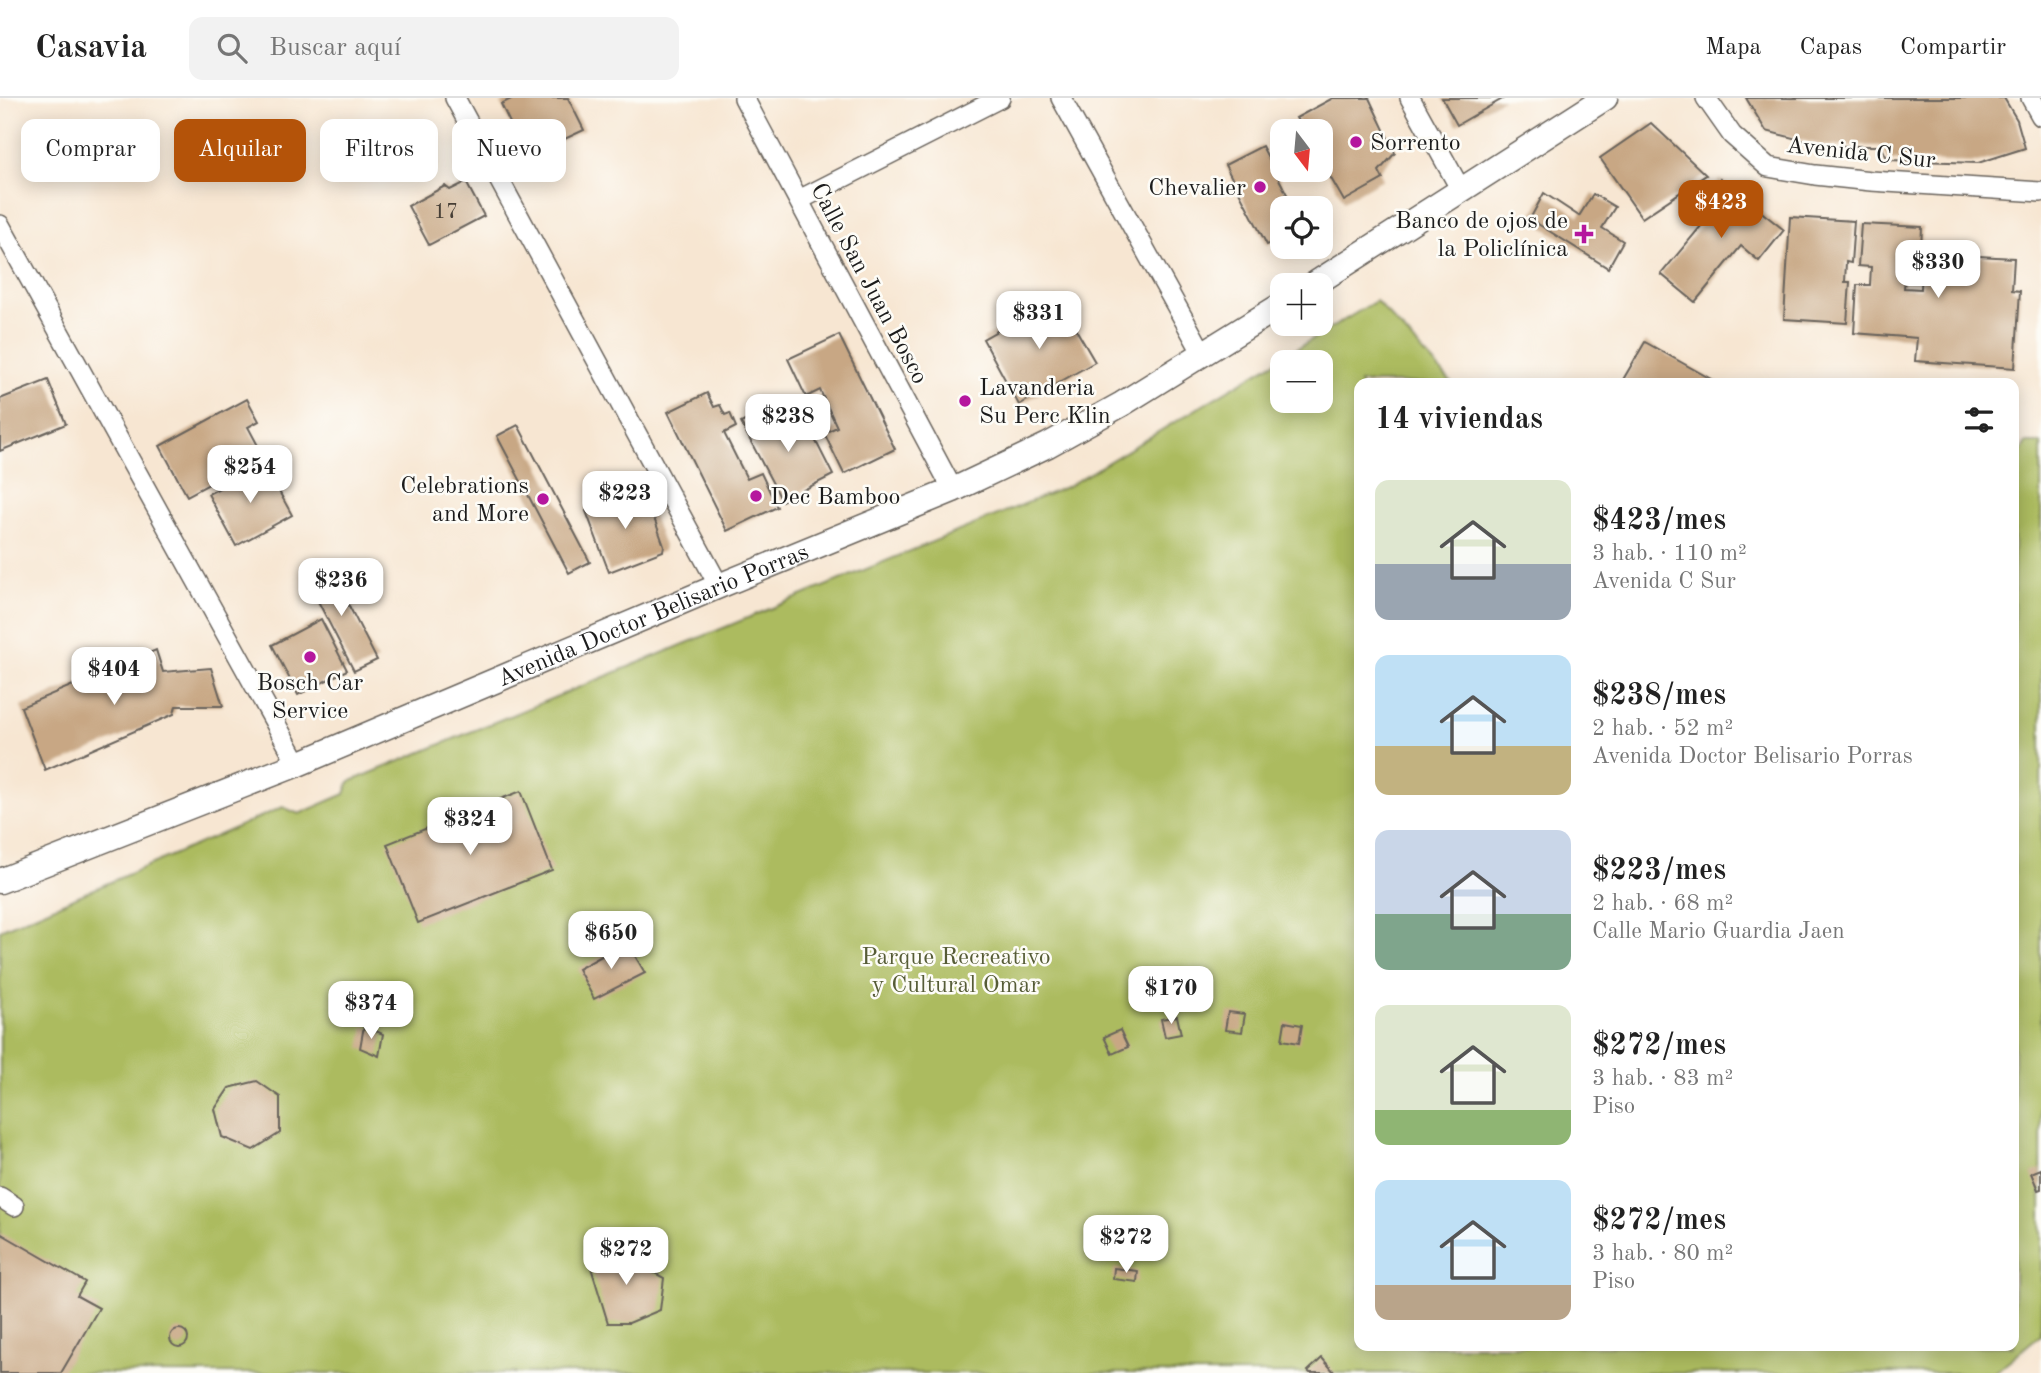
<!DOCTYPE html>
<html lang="es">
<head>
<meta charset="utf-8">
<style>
  body { margin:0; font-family:"Old Standard TT",serif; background:#f2f2f2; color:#222; height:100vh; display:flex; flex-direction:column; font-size:26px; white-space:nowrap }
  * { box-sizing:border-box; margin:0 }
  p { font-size:23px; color:#767676 }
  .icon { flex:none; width:38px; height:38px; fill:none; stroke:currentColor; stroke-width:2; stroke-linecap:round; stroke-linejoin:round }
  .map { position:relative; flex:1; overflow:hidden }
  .panel { position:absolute; left:1354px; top:280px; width:665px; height:973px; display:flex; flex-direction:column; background:#fff; border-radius:14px; box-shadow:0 4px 18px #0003 }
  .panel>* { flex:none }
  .hud { position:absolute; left:21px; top:21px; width:665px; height:63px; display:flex; gap:14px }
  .needle { width:46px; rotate:164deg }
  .tools { position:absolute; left:1270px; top:21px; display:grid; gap:14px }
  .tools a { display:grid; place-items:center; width:63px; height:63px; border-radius:14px; background:#fff; box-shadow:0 4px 18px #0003; font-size:35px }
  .price { position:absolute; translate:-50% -60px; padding:0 16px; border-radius:14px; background:#fff; color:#222; font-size:23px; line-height:46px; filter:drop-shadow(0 2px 4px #0008) }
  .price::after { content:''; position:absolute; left:50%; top:42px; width:21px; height:16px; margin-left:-10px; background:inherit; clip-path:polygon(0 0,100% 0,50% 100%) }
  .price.active { background:#b45309; color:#fff }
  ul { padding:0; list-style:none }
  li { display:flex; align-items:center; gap:21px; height:175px; padding:0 21px }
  li span { display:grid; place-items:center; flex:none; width:196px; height:140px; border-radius:14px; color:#555 }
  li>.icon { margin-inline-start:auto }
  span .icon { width:84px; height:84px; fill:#fffc; stroke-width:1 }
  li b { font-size:30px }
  h2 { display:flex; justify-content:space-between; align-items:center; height:84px; padding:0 21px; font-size:30px }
  .tag { padding:0 24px; border-radius:14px; background:#fff; box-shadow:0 4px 18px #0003; font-size:24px; line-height:63px }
  .tag.active { background:#b45309; color:#fff }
  header { display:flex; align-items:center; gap:42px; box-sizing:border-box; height:98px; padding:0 35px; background:#fff; border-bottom:2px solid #e0e0e0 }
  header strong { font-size:33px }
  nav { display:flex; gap:38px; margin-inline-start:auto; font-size:24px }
  .search { width:490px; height:63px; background:#f2f2f2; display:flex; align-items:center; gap:18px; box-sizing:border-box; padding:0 24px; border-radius:14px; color:#767676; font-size:26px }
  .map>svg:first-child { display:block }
</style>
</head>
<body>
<header>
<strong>Casavia</strong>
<div class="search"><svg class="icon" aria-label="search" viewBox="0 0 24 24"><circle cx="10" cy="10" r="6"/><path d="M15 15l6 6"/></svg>Buscar aquí</div>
<nav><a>Mapa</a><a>Capas</a><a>Compartir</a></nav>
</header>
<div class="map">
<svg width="2041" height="1275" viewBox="0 0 2041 1275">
  <rect width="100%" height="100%" fill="#fdfcf7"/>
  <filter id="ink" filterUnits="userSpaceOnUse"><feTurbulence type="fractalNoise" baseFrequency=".0143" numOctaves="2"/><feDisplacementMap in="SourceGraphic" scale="14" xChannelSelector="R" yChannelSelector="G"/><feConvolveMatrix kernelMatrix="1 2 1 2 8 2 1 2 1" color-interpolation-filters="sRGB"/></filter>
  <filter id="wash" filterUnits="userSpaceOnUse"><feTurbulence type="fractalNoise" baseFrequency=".00686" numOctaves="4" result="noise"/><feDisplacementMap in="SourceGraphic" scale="28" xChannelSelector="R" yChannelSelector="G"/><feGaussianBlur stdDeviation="1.57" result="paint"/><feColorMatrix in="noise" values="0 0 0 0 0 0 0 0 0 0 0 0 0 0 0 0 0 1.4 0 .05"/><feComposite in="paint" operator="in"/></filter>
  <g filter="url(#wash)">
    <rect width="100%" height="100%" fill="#f7e6d2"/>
    <!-- green -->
    <path fill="#acbb5e" stroke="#646c3d" stroke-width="2" fill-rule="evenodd" d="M1376 203 1452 285H1360V1248H2014V365L2026 345H2041V1236L1994 1275H0V832L283 709 299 716 345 696 349 684 1068 388ZM1283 264H1321V303H1283Z"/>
    <g id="blocks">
      <!-- building -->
      <g fill="#c8a784">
        <polygon points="513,0 568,0 584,32 526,59 501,6"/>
        <polygon points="1333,0 1369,0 1395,55 1379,73 1383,81 1344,103 1321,63 1321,33 1304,33 1296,20"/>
        <polygon points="1442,0 1504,0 1457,27"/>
        <polygon points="1746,0 2004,0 2017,22 2025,50 1978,65 1888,62 1881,48 1824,48 1766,33"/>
        <polygon points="1651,25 1706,77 1642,120 1600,60"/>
        <polygon points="1262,48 1294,110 1283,110 1283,139 1267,147 1225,67"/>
        <polygon points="1720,81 1784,132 1759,163 1741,148 1695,204 1661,176 1707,121 1695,111"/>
        <polygon points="466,84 484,118 429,147 408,108 445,88 450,92"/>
        <polygon points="1544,95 1579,118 1593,96 1615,109 1602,130 1623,143 1608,170 1530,121"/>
        <polygon points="1790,119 1854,123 1851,165 1846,164 1845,184 1850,184 1847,225 1784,221"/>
        <polygon points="1861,126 1922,129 1920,172 1906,171 1904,190 1921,191 1923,155 2014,160 2012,192 2020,193 2015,270 1915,263 1917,240 1854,235 1857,187 1870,187 1871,169 1858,168"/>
        <polygon points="1057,199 1095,264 1019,307 983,241"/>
        <polygon points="839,237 895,351 844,376 824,335 837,329 820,292 806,299 788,261"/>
        <polygon points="1645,244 1718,285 1621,285"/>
        <polygon points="48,282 66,326 0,353 0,301"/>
        <polygon points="707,295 714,309 720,307 725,317 730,315 736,329 724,335 747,381 761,375 777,409 727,433 668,314"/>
        <polygon points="247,301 259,323 248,329 263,357 187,398 160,348"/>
        <polygon points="799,310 833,377 782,403 741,325 760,315 769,333 789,323 786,316"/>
        <polygon points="518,327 590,464 569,475 497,338"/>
        <polygon points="264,366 292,417 236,448 208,396"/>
        <polygon points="636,394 642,408 649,406 664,448 663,453 609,474 586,413"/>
        <polygon points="328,467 377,562 354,573 305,478"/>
        <polygon points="321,521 347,572 298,597 272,547"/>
        <polygon points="156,552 163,574 211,570 223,608 176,608 174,616 45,672 21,609"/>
        <polygon points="521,693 552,772 418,825 387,746"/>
        <polygon points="627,844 645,875 594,901 578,871"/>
        <polygon points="1228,914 1245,916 1242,934 1225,932"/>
        <polygon points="1177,918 1181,936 1165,939 1161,921"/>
        <polygon points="1285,924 1302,927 1299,945 1282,942"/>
        <polygon points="364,928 383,936 379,958 360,950"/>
        <polygon points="1120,932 1128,949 1112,956 1104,939"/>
        <polygon points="257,983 280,999 280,1035 253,1052 222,1039 215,1011 229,990"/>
        <polygon points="2041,1071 2041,1091 2038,1092 2031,1075"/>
        <polygon points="0,1135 85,1184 77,1198 99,1210 61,1275 0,1275"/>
        <polygon points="618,1143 631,1162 664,1180 660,1212 629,1225 608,1225 590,1166"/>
        <polygon points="1114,1170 1138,1173 1137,1184 1113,1181"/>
        <circle cx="179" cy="1240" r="9"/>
        <polygon points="1322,1260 1335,1275 1310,1275 1308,1273"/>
      </g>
    </g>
  </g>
  <g filter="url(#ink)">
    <use href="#blocks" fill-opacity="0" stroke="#69635c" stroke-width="2"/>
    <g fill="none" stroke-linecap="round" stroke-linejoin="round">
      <defs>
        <g id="minor">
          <polyline points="455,0 719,488"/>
          <polyline points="744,0 953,392"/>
          <polyline points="1061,0 1203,256"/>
          <polyline points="1410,0 1462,94"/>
          <polyline points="1706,0 1732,37 1768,69 1815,77 1871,83 2041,94"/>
          <polyline points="2031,0 2041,18"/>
          <polyline points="799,102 1000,0"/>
          <polyline points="0,127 298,666"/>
          <polyline points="0,1099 14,1108"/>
        </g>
        <g id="tertiary">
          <polyline points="1313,187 1605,0"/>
          <path id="s1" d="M0 783 298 666 719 488 953 392 1048 347 1122 306 1283 206"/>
        </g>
      </defs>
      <!-- minor casing -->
      <use href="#minor" stroke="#69635c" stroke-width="22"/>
      <!-- tertiary casing -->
      <use href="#tertiary" stroke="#69635c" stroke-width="27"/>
      <!-- minor -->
      <use href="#minor" stroke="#fff" stroke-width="19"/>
      <!-- tertiary -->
      <use href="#tertiary" stroke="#fff" stroke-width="24"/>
    </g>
  </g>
  <!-- markers -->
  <g fill="#b5179e" stroke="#fdfcf7" stroke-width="2.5">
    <circle cx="1356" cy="44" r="7"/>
    <circle cx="1260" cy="89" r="7"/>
    <path d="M1580.5 125.5h7v7h7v7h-7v7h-7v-7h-7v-7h7z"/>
    <circle cx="965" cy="303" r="7"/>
    <circle cx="756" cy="398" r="7"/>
    <circle cx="543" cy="401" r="7"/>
    <circle cx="310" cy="559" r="7"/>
  </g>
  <g text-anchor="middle" stroke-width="5" stroke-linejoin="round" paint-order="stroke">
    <!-- number labels -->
    <g font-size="21" fill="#473f36">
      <text x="446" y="120">17</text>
    </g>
    <!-- poi labels -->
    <g font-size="24" fill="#1c1c1c" stroke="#fdfcf7" text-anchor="start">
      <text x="1370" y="52">Sorrento</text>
      <text x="1246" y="97" text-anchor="end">Chevalier</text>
      <text x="1568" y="130" text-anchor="end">Banco de ojos de<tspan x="1568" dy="28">la Policlínica</tspan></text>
      <text x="979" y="297">Lavanderia<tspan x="979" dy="28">Su Perc Klin</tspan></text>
      <text x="529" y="395" text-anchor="end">Celebrations<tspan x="529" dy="28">and More</tspan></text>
      <text x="770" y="406">Dec Bamboo</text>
      <text x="310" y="592" text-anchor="middle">Bosch Car<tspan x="310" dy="28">Service</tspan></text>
    </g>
    <!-- street labels -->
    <g font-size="24" fill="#1c1c1c" stroke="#fdfcf7">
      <text transform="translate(1861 54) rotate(6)" y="8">Avenida C Sur</text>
      <text transform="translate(870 185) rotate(62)" y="8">Calle San Juan Bosco</text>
      <text dy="8" stroke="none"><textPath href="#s1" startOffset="705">Avenida Doctor Belisario Porras</textPath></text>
    </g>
    <!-- park labels -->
    <g font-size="24" fill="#565c36" stroke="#fdfcf7">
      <text x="956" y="866">Parque Recreativo<tspan x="956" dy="28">y Cultural Omar</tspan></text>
    </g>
  </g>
</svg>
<div class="tools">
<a><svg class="needle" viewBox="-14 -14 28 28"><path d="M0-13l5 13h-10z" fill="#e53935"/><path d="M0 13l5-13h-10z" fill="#767676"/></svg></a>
<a><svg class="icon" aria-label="locate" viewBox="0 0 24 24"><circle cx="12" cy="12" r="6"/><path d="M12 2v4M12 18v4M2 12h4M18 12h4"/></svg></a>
<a>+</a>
<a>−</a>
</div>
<b class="price active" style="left:1721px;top:142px">$423</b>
<b class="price" style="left:1938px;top:202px">$330</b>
<b class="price" style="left:1039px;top:253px">$331</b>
<b class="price" style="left:788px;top:356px">$238</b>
<b class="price" style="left:250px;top:407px">$254</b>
<b class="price" style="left:625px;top:433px">$223</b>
<b class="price" style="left:341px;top:520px">$236</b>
<b class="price" style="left:114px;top:609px">$404</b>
<b class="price" style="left:470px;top:759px">$324</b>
<b class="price" style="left:611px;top:873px">$650</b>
<b class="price" style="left:1171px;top:928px">$170</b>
<b class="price" style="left:371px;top:943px">$374</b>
<b class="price" style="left:1126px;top:1177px">$272</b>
<b class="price" style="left:626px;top:1189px">$272</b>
<div class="hud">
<a class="tag">Comprar</a>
<a class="tag active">Alquilar</a>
<a class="tag">Filtros</a>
<a class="tag">Nuevo</a>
</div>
<section class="panel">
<h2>14 viviendas<svg class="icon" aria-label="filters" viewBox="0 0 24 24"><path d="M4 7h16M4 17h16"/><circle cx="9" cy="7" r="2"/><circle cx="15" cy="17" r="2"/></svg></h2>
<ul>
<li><span style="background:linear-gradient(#dfe7d0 60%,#9aa5b1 0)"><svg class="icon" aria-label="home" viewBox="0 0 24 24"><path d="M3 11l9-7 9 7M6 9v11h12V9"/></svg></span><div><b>$423/mes</b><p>3 hab. · 110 m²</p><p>Avenida C Sur</p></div></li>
<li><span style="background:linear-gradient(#bfe0f5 65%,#c2b280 0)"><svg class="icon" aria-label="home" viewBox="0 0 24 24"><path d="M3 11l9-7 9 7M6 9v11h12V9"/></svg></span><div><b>$238/mes</b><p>2 hab. · 52 m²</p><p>Avenida Doctor Belisario Porras</p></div></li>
<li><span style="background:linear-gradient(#c9d6e8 60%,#7fa58c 0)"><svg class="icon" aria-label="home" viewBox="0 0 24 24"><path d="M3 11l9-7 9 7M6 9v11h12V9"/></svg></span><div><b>$223/mes</b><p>2 hab. · 68 m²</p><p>Calle Mario Guardia Jaen</p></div></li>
<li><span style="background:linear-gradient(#dfe7d0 75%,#8fb573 0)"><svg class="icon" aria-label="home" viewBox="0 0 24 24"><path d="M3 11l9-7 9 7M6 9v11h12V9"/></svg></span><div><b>$272/mes</b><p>3 hab. · 83 m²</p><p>Piso</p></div></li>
<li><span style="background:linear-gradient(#bfe0f5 75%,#b9a48a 0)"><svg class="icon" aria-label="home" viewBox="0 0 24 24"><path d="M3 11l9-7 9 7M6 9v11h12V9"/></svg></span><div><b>$272/mes</b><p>3 hab. · 80 m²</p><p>Piso</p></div></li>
</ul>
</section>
</div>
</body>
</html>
